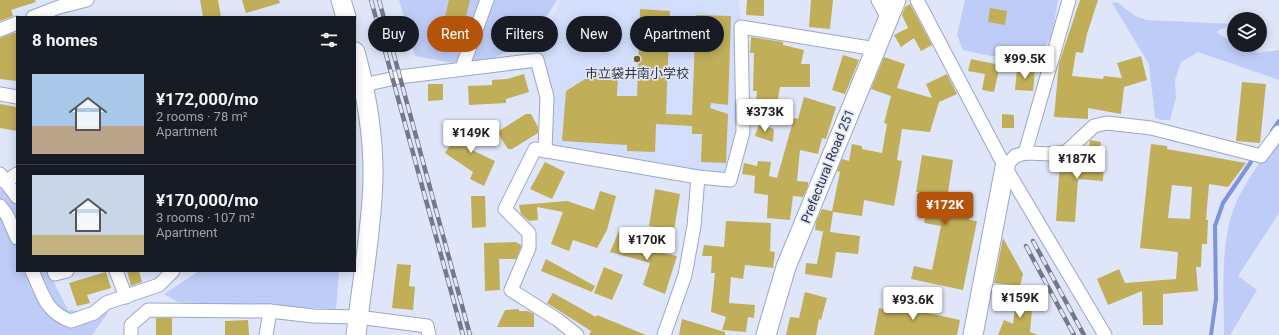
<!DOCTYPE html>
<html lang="en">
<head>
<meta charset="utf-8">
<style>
  body { margin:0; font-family:Roboto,"Noto Sans JP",sans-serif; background:#20242c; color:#f1f3f6; height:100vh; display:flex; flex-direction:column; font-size:15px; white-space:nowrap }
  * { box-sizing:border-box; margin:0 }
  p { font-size:13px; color:#9ea1a6 }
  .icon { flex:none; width:22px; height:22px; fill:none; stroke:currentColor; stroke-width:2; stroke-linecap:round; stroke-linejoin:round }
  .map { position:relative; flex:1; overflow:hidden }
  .drawer { position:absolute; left:16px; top:16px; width:340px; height:256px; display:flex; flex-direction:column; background:#171b24; border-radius:0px; box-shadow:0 2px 10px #0003 }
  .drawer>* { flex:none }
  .banner { position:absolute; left:368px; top:16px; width:380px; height:36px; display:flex; gap:8px }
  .buttons { position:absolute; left:1227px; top:12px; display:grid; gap:8px }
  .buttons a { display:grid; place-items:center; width:40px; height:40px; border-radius:50%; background:#171b24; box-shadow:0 2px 10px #0003; font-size:20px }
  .price { position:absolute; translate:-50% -34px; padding:0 9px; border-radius:4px; background:#fff; color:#222; font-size:13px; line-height:26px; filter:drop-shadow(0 1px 2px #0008) }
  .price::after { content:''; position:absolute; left:50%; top:24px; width:12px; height:9px; margin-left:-6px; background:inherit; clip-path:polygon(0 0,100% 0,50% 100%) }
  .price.current { background:#b45309; color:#fff }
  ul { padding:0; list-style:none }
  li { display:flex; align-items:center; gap:12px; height:100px; padding:0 16px }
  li+li { border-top:1px solid #363941 }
  li span { display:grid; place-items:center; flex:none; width:112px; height:80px; border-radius:0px; color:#555 }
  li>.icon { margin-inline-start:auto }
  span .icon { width:48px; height:48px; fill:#fffc; stroke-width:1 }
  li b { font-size:17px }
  h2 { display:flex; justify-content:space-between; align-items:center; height:48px; padding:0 16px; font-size:17px }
  .pill { padding:0 14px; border-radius:18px; background:#171b24; box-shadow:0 2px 10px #0003; font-size:14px; line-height:36px }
  .pill.current { background:#b45309; color:#fff }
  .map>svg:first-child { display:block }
</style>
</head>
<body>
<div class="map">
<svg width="1279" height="335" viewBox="0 0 1279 335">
  <rect width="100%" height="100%" fill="#dfe6f9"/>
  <!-- built -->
  <polygon fill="#d3defd" points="562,0 739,0 741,36 743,132 731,176 539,142 554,117 539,56 540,39"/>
  <!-- green -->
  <g fill="#beccf7">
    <polygon points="399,0 557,0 531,40 475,67 415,56"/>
    <polygon points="965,0 1058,0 1052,35 1041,54 991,56 963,50 957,35"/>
    <polygon points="1117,2 1135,16 1147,20 1234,24 1234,26 1228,26 1216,32 1238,46 1248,48 1259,53 1279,50 1279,80 1198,52 1181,62 1175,80 1176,98 1170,120 1160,120 1155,117 1149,64 1112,3"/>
    <path d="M1279 132V213L1238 276 1257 290 1230 335H1224C1224 297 1220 243 1234 208 1245 180 1265 158 1279 132Z"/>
    <polygon points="0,183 17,204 17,271 48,271 68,310 108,313 92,335 0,335"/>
    <polygon points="199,271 339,271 336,309 178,302 164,294"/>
  </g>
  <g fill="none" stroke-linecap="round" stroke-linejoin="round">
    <!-- stream -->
    <g stroke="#7e93da" stroke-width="4">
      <polyline points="1272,131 1279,121"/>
      <polyline points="1211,335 1216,299 1215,226 1223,203 1255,156"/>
    </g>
  </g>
  <!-- building -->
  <g fill="#c0ae59" fill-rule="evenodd">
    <polygon points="0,0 35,0 36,2 11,10 13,16 0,21"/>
    <polygon points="200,0 218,0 221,17 203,17"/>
    <polygon points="242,0 279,0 280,3 246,13"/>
    <polygon points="449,0 470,0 458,49 439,44"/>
    <polygon points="747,0 764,0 764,16 746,15"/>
    <polygon points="811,0 833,0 830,29 809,27"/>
    <polygon points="1080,0 1098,0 1087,34 1083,53 1076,52 1072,76 1103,79 1104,76 1122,78 1117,63 1141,56 1147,80 1124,87 1121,114 1088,108 1088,119 1054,117 1059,63"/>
    <polygon points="910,4 932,45 921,51 914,38 901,47 894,35 908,28 902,15 905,7"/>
    <polygon points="990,8 1007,11 1005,25 988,22"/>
    <polygon points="640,9 670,11 666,114 692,115 696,15 731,16 728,105 711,103 710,108 728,114 726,163 701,162 702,134 692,134 692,126 656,124 655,152 627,151 627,145 562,141 566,91 590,76 588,72 618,74 617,96 637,96"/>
    <polygon points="17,32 17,81 0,79 0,38"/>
    <polygon points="751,37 783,42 783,45 804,50 801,64 810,64 810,87 780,87 776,110 755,108 757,91 753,91 754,53 750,53"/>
    <polygon points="843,55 859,60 845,94 832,90"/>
    <polygon points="884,57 905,64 897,88 932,98 926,84 947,74 957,94 939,102 930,132 902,129 897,160 902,161 894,206 864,200 862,216 833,212 830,232 860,236 858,254 836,252 832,278 805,274 806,263 817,264 823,232 826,232 815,230 816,222 822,209 832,211 840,172 837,171 842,159 849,161 852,144 862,146 862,149 882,153 887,124 884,123 891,96 871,89"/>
    <polygon points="971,59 1000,65 994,92 982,90 985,74 968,71"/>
    <polygon points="1017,68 1035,70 1033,91 1015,90"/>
    <polygon points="524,74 529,92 506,99 506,103 469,105 468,86 492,85 492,80 507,79"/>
    <polygon points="1242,82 1266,84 1260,143 1236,141"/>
    <polygon points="428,84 443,84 443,100 428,101"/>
    <polygon points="804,97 836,107 826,139 822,138 818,154 800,150 797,181 808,182 808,186 803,197 793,196 790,220 767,218 768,195 754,193 755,176 742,174 744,163 757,166 758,161 771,162 769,176 777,178 794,118 798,119"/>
    <polygon points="0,104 17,107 17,131 0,128"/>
    <polygon points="526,114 531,114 538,127 538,133 512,149 508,149 499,135 499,131"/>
    <polygon points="1002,114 1014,115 1014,128 1002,128"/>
    <polygon points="467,120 482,130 470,149 495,161 484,186 470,179 473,172 445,153"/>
    <polygon points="759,124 774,129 773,142 755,136"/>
    <polygon points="1090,140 1101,142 1099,160 1104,160 1103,181 1078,179 1075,222 1056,221 1060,161 1072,158 1087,159"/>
    <path d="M1151 144 1167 146V149L1246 163 1228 187 1209 184 1206 220H1208L1207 244H1202L1201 267H1196L1198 291 1163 294V325H1143L1142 291 1108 305 1097 279 1119 269 1125 283 1176 279 1178 252 1140 248ZM1172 185 1192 187 1190 219 1168 218Z"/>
    <polygon points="922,155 953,160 947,199 971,203 969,220 977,221 963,290 911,279 914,266 932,270 941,226 924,223 930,194 916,192"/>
    <polygon points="545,162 565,172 552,199 530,189"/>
    <polygon points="655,189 680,194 674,230 649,226"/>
    <polygon points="600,191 616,196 607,230 597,248 573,240 569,251 551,244 563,212 537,207 538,220 529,221 521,214 519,205 567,201 594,210"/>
    <polygon points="471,196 485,196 486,227 472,228"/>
    <polygon points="726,221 771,223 770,251 775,252 773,268 745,265 743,279 731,277 729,303 755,305 754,318 748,317 746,332 722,330 726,317 711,312 715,273 711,273 712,256 702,256 704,245 724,247"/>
    <polygon points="619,231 641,237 637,248 677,256 665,294 643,285 650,263 610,252"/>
    <polygon points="1003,238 1023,274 1020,286 994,283"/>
    <polygon points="516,242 521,245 521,247 516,259 499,259 500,290 485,291 484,243"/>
    <polygon points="546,259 595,286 592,292 541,271"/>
    <polygon points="397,264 411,265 409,286 415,287 413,310 392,308"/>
    <polygon points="604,267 623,275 612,300 594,293"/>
    <polygon points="127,271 139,271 142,282 131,286"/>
    <polygon points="106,272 111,288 87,295 90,303 77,306 69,283"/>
    <polygon points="805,292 827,298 821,320 819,319 816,335 786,335 790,317 799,318"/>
    <polygon points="553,293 596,317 597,315 646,335 589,335 591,331 547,303"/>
    <polygon points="891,296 918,302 916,306 924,307 923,312 960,320 957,335 874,335 879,308 888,310"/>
    <polygon points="1016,297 1033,298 1030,332 1038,335 998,335 1004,320 1013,324"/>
    <polygon points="519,309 519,311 528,311 534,314 534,327 497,327 505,310"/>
    <rect x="156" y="318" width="16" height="17"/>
    <polygon points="682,319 725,332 725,335 679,335"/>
    <polygon points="248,320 249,335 225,335 225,321"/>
  </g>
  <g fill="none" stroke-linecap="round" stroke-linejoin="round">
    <defs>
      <g id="street">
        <polyline points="878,0 888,18"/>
        <polyline points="917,0 1005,167"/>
        <polyline points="33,17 59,7 87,0"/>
        <polyline points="0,30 17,23"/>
        <polyline points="462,68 487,0"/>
        <polyline points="357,90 364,85 399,77 537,60 547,97 545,151"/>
        <polyline points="0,94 17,97"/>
        <polyline points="1025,153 1069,0"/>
        <polyline points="0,174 17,197"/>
        <polyline points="5,182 17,174"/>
        <polyline points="0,206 7,215 17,238"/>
        <path d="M32 271C43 294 45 312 71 321L94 313 106 303 159 285 173 271"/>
        <polyline points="54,271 55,274 67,271"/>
        <polyline points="116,271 126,297"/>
        <polyline points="131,335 131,325 148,310 270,311 313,316 358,317 427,326 429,335"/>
        <polyline points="266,335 270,311"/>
        <polyline points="577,335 558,320 511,290 529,248 529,233 505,209 535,149 698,177 730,180 743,132 741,27 876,49"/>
        <polyline points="664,335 685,275 694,226 698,177"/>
        <polyline points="1105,335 1005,167 1015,156 1025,153 1053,154 1066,152 1094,126 1107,123 1151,128 1261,156 1279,132"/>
      </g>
      <g id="secondary">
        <polyline points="341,0 346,17"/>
        <path d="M355 52C368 99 376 150 372 199 369 245 361 290 356 335"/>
        <polyline points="766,335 786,267 896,0"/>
        <polyline points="973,335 1005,167"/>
      </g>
    </defs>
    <!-- street casing -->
    <use href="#street" stroke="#9ca6c4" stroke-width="15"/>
    <!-- secondary casing -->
    <use href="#secondary" stroke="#9ca6c4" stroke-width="21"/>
    <!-- street -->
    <use href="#street" stroke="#fff" stroke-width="13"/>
    <!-- secondary -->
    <use href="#secondary" stroke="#fff" stroke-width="19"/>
    <defs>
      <g id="rail">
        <polyline points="371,0 463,335"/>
        <polyline points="379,0 470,335"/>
        <polyline points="1033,241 1084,335"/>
        <polyline points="1026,246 1074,335"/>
      </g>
    </defs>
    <!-- rail casing -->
    <use href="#rail" stroke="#747988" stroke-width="4.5"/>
    <!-- rail -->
    <use href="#rail" stroke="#dfe6f9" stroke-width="3" stroke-dasharray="9" stroke-linecap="butt"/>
  </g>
  <!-- markers -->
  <circle fill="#6b602d" stroke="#dfe6f9" stroke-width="1.5" cx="637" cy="59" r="4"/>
  <g text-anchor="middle" stroke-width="3.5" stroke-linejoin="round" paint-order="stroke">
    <!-- poi labels -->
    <g font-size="13" fill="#303440" stroke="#dfe6f9">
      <text x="637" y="78">市立袋井南小学校</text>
    </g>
    <!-- street labels -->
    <g font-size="13" fill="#303440" stroke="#dfe6f9">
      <text transform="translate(827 166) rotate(-68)" y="5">Prefectural Road 251</text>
    </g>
  </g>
</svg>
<div class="buttons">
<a><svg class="icon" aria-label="layers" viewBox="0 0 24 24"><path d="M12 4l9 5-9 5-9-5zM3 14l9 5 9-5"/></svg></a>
</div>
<b class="price" style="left:1025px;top:80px">¥99.5K</b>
<b class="price" style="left:765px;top:133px">¥373K</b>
<b class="price" style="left:471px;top:154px">¥149K</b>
<b class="price" style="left:1077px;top:180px">¥187K</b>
<b class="price current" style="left:945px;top:226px">¥172K</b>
<b class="price" style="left:647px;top:261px">¥170K</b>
<b class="price" style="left:1020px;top:319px">¥159K</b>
<b class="price" style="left:913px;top:321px">¥93.6K</b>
<div class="banner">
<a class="pill">Buy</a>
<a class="pill current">Rent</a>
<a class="pill">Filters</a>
<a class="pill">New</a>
<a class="pill">Apartment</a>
</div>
<section class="drawer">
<h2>8 homes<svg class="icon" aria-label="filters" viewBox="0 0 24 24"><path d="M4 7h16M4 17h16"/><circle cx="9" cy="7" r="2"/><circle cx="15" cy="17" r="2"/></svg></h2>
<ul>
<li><span style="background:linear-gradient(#a9c7e8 65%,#b9a48a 0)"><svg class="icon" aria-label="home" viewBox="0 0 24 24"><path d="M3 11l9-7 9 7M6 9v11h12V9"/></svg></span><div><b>¥172,000/mo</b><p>2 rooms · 78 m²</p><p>Apartment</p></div></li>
<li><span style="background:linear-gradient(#c9d6e8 75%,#c2b280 0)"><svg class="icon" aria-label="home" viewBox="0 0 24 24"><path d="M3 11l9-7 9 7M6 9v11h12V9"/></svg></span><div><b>¥170,000/mo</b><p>3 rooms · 107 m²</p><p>Apartment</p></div></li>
</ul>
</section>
</div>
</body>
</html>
